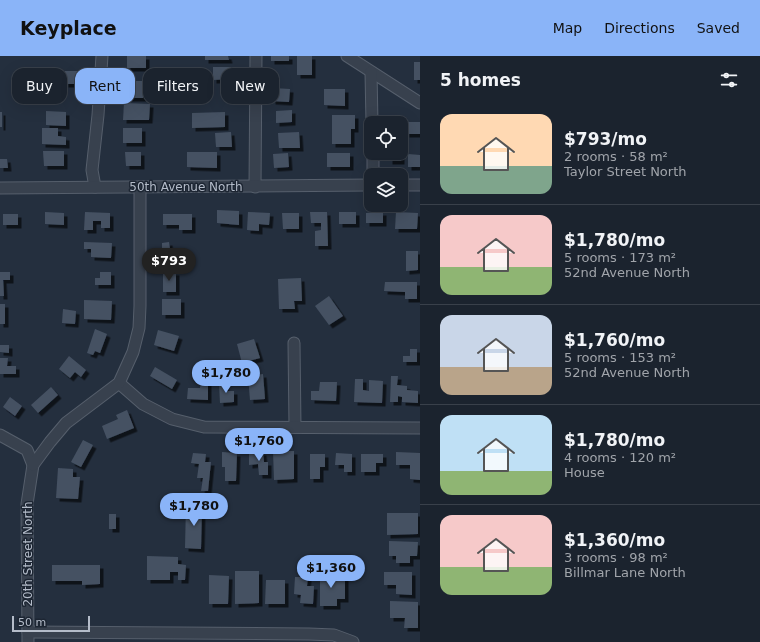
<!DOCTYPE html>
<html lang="en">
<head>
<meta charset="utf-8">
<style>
  body { margin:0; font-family:"DejaVu Sans",sans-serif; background:#242b36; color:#f1f3f6; height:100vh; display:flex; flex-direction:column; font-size:15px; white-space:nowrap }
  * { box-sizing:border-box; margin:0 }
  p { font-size:13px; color:#a0a4aa }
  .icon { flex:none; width:22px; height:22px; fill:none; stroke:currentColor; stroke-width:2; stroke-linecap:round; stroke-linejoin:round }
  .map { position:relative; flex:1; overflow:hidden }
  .side { display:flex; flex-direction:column; background:#1b232e; width:340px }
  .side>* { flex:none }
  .hud { position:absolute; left:12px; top:12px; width:348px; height:36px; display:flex; gap:8px }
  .fabs { position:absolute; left:364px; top:60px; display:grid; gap:8px }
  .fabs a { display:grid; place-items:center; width:44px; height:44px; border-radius:8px; background:#1b232e; box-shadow:0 4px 16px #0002,0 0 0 1px #39404a; font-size:20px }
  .scale { position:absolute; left:12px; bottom:10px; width:78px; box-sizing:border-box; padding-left:4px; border:2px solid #b4bcc9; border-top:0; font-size:11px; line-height:14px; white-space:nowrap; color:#b4bcc9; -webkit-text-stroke:3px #1d2633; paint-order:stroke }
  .price { position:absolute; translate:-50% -34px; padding:0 9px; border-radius:14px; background:#8ab4f8; color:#111; font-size:13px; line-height:26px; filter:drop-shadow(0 1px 2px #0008) }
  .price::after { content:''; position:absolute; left:50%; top:24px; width:12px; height:9px; margin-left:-6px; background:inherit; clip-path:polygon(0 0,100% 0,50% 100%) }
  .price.active { background:#222; color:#fff }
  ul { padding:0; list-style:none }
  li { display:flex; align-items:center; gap:12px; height:100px; padding:0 20px }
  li+li { border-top:1px solid #39404a }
  li span { display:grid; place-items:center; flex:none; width:112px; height:80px; border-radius:12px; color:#555 }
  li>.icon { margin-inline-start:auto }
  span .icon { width:48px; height:48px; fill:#fffc; stroke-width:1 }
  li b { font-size:17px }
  h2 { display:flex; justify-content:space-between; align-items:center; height:48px; padding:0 20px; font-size:17px }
  .chip { padding:0 14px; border-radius:12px; background:#1b232e; box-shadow:0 4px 16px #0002,0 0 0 1px #39404a; font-size:14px; line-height:36px }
  .chip.active { background:#8ab4f8; color:#111 }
  header { display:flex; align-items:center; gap:24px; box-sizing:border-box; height:56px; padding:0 20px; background:#8ab4f8; color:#111 }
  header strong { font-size:19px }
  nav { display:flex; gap:22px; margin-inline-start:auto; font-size:14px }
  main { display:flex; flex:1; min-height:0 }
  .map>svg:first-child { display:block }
</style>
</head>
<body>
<header>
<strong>Keyplace</strong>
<nav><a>Map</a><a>Directions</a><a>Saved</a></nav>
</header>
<main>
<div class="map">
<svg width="420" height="586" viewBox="0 0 420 586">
  <defs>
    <filter id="shadow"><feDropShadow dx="3.5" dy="3.5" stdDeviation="0" flood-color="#0009"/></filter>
  </defs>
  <rect width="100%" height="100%" fill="#242f3e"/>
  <!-- building -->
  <g fill="#455162" filter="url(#shadow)">
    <rect x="127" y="0" width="19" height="12"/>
    <polygon points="205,0 228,0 229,4 205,4"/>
    <rect x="271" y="0" width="18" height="5"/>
    <rect x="297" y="0" width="15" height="19"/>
    <rect x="414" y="6" width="6" height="18"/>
    <polygon points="213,11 231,11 231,23 213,24"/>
    <rect x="65" y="15" width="17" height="13"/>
    <rect x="126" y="25" width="17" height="17"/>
    <polygon points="273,32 290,33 289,46 272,45"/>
    <polygon points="324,33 345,33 345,50 324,49"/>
    <polygon points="124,47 150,48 149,64 123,64"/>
    <polygon points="292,54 292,66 276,67 276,55"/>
    <polygon points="46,55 66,56 66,70 46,69"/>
    <rect x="0" y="56" width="2" height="15"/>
    <polygon points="225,56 225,71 192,72 192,57"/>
    <polygon points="332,59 355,59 355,73 351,73 351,88 332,88"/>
    <rect x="406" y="66" width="14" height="12"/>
    <polygon points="42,72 58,72 58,80 66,81 66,89 42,88"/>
    <rect x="123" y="72" width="19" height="15"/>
    <polygon points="231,76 232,91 216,91 215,77"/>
    <polygon points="299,76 300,92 279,92 278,77"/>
    <polygon points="43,95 64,95 64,110 44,110"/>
    <polygon points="125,96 141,96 141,110 126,110"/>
    <polygon points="187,96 217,96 217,112 187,111"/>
    <polygon points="288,97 289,111 274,112 273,98"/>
    <rect x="327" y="97" width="23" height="14"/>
    <rect x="389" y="97" width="12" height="8"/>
    <polygon points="408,98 420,99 420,111 408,111"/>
    <polygon points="0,103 7,103 8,112 0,112"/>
    <polygon points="217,154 239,155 239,169 217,167"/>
    <polygon points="45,156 64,157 64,169 45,168"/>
    <polygon points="85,156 110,157 110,172 101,172 101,165 93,165 93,174 84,174"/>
    <polygon points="248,156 270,157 269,169 259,168 259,175 247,174"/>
    <polygon points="310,156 327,156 328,190 315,190 315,175 321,174 321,167 311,167"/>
    <rect x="339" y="156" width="17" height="12"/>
    <polygon points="383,156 383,167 366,167 366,157"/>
    <polygon points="396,156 418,157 417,173 395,173"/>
    <polygon points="282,157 299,157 299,173 283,173"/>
    <rect x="3" y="158" width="15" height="11"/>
    <polygon points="163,158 192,158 192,174 179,174 179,169 163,169"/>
    <polygon points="84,186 112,187 111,202 91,201 91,193 84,193"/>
    <polygon points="169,186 170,193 177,193 178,208 162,209 162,187"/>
    <polygon points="406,195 418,195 418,214 406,215"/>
    <polygon points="163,215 176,216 176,236 163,236"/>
    <polygon points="0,216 10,216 10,224 3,224 4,240 0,240"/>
    <polygon points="100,216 111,216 111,229 95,229 95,222 100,222"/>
    <polygon points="301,222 302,245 294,245 295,253 279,253 278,223"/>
    <polygon points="385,226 417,226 417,243 405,243 405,236 384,235"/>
    <polygon points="329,240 343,260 329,269 315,250"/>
    <rect x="162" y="243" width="19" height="16"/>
    <polygon points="84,244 112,245 111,264 84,263"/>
    <rect x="0" y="248" width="5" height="20"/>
    <polygon points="63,253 76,255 75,268 62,267"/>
    <polygon points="95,273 107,278 100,297 95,295 93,299 87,297"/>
    <polygon points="158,274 179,280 174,295 154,289"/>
    <polygon points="254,283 260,302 242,307 237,288"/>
    <polygon points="0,289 9,289 9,297 0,296"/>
    <polygon points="410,293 417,293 417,306 403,306 403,300 410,300"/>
    <polygon points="69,300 86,314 81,321 75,316 70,322 59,313"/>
    <polygon points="0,302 8,302 7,310 16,310 16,318 0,318"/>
    <polygon points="155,311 177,324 172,333 150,320"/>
    <polygon points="263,318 265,343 250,344 248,320"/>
    <polygon points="391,320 398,320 397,329 407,330 407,334 418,335 418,347 402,346 402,341 398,340 398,346 390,346"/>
    <polygon points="355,323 363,323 363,334 369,335 369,324 383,325 382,347 354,346"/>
    <polygon points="201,325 208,325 208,344 187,343 188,332 200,332"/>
    <polygon points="320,326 337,326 336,345 311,344 311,335 319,335"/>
    <polygon points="219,327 225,327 226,335 234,335 234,346 220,347"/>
    <polygon points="51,331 58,339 38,357 31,349"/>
    <polygon points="10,341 22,350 15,360 3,351"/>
    <polygon points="127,354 134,372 107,383 102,370 118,363 116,359"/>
    <polygon points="83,384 93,389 81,411 71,406"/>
    <polygon points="273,395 294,395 294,423 274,424"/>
    <polygon points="222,396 237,397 236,425 225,425 225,411 222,411"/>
    <polygon points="249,396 263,396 264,406 268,406 268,419 259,419 258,408 249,409"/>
    <polygon points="396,396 420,397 420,424 410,423 410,409 396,409"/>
    <polygon points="193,397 206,398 205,406 211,406 208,435 201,435 203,422 197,422 199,408 191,407"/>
    <polygon points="336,397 352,398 352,416 344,416 344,409 335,409"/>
    <polygon points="310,398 325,398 325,411 320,411 320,423 310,423"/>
    <polygon points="361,398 383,398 383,407 376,407 376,416 361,416"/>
    <polygon points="58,412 73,413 73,421 80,421 78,443 56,442"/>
    <polygon points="186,449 202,450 201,493 185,492"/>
    <polygon points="387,457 418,457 418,478 387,479"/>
    <rect x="109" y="458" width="7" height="15"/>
    <polygon points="389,485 418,486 417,500 410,500 410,507 396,507 396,500 389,500"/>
    <polygon points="147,500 178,501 178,508 186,509 185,524 178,524 178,516 170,516 170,524 147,524"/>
    <polygon points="52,509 100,509 100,528 82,529 82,525 52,525"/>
    <polygon points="320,514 329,514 329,521 345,521 345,543 337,543 337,550 320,550"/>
    <polygon points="235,515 259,515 259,547 235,548"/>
    <polygon points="384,516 412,516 412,539 396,538 396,529 384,529"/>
    <polygon points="209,519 229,520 228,548 209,548"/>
    <polygon points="295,521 308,521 307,530 314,530 313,548 300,547 301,539 294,538"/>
    <polygon points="266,524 285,524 285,548 265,548"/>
    <polygon points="390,545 418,546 418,572 404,572 405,562 390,562"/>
  </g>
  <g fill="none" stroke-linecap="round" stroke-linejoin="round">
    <defs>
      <g id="minor">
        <polyline points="347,0 420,47"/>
        <polyline points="371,16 372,67"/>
        <polyline points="373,97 373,119"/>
        <polyline points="401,129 420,129"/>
        <polyline points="95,131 92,114 98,59 102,0"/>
        <polyline points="255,131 256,0"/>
        <polyline points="0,132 371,129"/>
        <polyline points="294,287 295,371"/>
        <polyline points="119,327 143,348 172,363 204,371 420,372"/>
        <polyline points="0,379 27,394 33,409 27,448 28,586"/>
        <polyline points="33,409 50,386 66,367 119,327 133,296 139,272 140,250 140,131"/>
        <polyline points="28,576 309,578 334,579 353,586"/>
      </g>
    </defs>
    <!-- minor casing -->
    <use href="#minor" stroke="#565f6c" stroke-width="13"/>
    <!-- minor -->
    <use href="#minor" stroke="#38414e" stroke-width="11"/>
  </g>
  <g text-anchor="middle" stroke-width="3" stroke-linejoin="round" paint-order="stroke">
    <!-- street labels -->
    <g font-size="12" fill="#b4bcc9" stroke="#1d2633">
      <text x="186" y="135">50th Avenue North</text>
      <text transform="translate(28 498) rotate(-90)" y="4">20th Street North</text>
    </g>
  </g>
</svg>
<div class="fabs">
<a><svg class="icon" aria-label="locate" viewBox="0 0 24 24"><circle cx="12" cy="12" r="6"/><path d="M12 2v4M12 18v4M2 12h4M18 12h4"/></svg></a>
<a><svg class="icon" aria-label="layers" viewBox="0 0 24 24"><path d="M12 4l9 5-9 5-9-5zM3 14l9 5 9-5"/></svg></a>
</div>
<div class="scale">50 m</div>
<b class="price active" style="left:169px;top:226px">$793</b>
<b class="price" style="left:226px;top:338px">$1,780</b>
<b class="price" style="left:259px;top:406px">$1,760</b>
<b class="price" style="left:194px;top:471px">$1,780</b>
<b class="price" style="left:331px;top:533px">$1,360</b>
<div class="hud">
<a class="chip">Buy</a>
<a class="chip active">Rent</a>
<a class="chip">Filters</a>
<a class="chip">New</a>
</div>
</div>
<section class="side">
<h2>5 homes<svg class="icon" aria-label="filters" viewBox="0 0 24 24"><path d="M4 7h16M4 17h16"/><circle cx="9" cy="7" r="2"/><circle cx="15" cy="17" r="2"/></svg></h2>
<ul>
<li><span style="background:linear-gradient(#ffd9b3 65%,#7fa58c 0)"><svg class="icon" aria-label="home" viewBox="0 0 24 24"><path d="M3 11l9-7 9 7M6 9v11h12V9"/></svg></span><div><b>$793/mo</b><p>2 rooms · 58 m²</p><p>Taylor Street North</p></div></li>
<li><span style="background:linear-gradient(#f6c9c9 65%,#8fb573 0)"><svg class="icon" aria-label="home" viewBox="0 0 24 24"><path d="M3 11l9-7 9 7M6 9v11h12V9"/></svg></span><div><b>$1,780/mo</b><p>5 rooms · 173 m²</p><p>52nd Avenue North</p></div></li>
<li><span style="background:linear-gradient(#c9d6e8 65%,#b9a48a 0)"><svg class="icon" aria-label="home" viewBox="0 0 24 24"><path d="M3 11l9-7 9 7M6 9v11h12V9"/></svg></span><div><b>$1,760/mo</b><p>5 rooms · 153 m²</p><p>52nd Avenue North</p></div></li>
<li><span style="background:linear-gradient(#bfe0f5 70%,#8fb573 0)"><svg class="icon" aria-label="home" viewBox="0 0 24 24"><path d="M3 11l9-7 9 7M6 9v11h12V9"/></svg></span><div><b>$1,780/mo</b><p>4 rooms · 120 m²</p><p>House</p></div></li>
<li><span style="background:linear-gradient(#f6c9c9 65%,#8fb573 0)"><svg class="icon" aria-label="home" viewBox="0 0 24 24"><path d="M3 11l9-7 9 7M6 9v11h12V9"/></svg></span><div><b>$1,360/mo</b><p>3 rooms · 98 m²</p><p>Billmar Lane North</p></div></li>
</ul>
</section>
</main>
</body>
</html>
